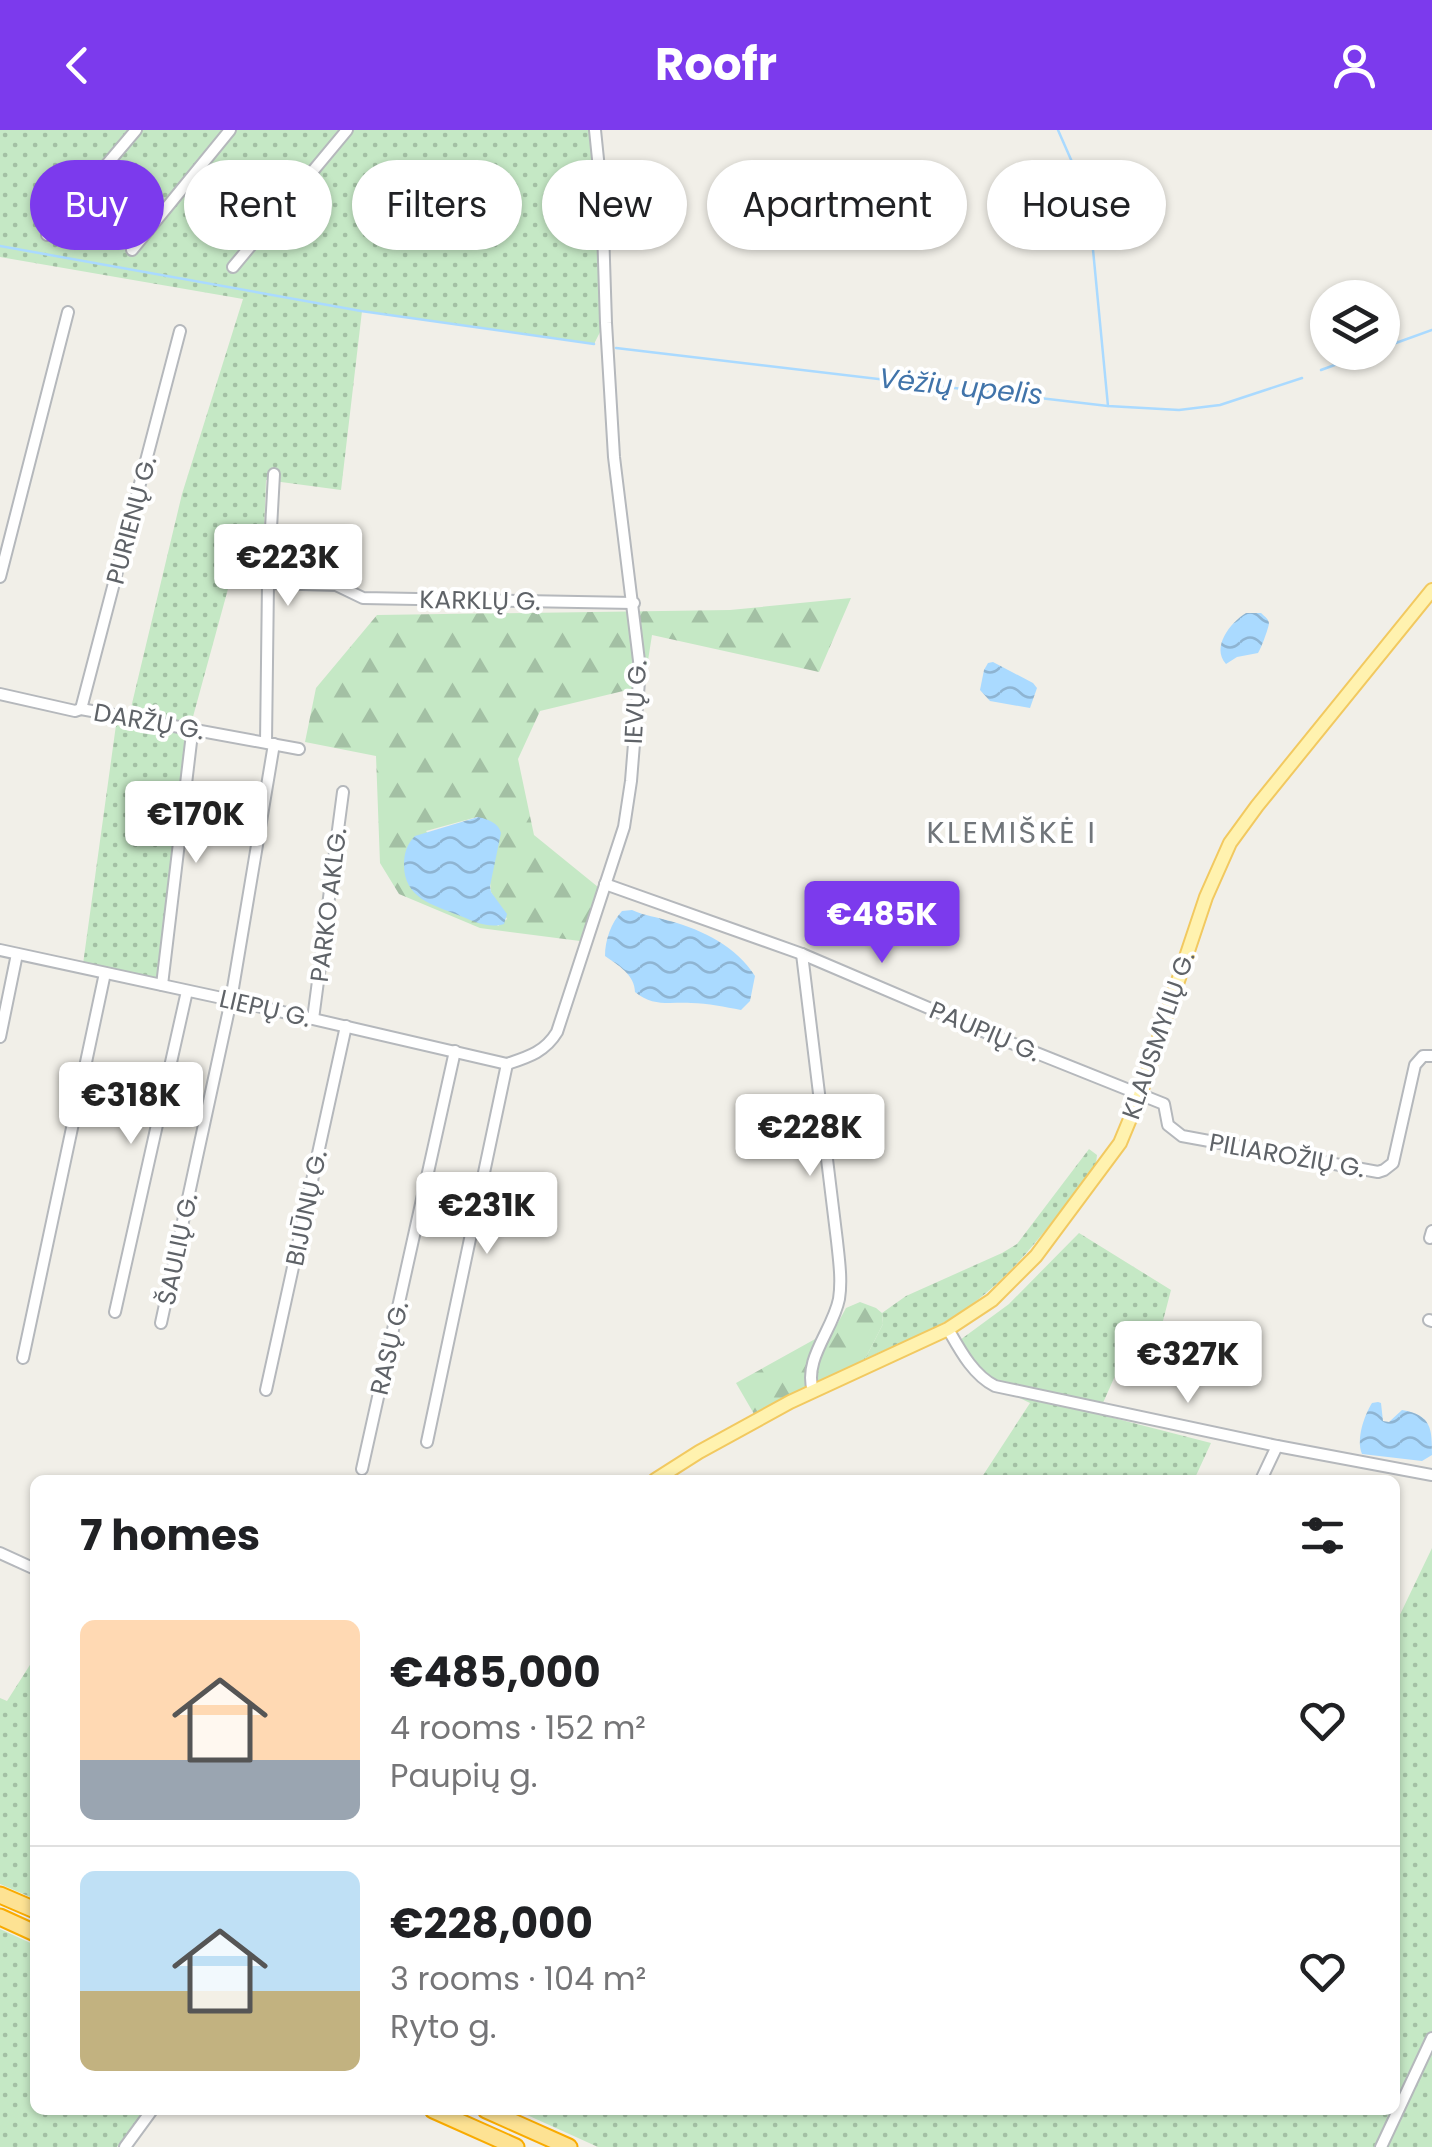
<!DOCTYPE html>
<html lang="en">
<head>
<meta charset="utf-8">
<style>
  body { margin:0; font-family:Poppins,sans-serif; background:#f2f2f2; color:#202124; height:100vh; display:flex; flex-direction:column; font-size:38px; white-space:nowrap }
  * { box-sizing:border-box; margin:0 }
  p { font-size:32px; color:#757577 }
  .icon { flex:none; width:55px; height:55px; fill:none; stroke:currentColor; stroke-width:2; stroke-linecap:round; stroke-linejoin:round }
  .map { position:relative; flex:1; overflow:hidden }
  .panel { position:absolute; left:30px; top:1345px; width:1370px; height:640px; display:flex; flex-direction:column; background:#fff; border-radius:15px; box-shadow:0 2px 8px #0004 }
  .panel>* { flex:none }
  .hud { position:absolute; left:30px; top:30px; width:1372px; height:90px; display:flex; gap:20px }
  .controls { position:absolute; left:1310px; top:150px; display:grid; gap:20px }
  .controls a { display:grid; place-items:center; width:90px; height:90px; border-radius:50%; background:#fff; box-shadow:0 2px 8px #0004; font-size:50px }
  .price { position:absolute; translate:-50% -85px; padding:0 22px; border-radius:10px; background:#fff; color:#222; font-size:32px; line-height:65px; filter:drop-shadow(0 2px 5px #0008) }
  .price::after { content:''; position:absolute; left:50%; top:60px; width:30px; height:22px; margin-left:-15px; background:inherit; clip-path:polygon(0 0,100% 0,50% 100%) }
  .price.selected { background:#7c3aed; color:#fff }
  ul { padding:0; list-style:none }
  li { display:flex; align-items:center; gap:30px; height:250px; padding:0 50px }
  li+li { border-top:2px solid #e0e0e0 }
  li span { display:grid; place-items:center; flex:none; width:280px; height:200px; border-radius:15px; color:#555 }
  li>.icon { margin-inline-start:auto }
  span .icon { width:120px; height:120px; fill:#fffc; stroke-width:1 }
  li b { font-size:42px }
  h2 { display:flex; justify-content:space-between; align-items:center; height:120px; padding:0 50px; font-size:42px }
  .chip { padding:0 35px; border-radius:45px; background:#fff; box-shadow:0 2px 8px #0004; font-size:35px; line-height:90px }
  .chip.selected { background:#7c3aed; color:#fff }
  header { display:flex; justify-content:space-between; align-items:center; height:130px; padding:0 50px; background:#7c3aed; color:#fff; font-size:45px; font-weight:700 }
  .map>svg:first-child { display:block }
</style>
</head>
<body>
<header><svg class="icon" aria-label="back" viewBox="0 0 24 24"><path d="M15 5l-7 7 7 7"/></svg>Roofr<svg class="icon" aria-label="person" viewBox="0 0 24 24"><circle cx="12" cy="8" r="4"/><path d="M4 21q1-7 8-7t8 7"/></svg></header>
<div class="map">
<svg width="1432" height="2017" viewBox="0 0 1432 2017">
  <defs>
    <pattern id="grass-dots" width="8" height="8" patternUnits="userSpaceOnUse" patternTransform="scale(2.5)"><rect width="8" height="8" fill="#c5e8c5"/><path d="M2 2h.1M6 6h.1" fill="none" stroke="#a3c0a4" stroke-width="1.8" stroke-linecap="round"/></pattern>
    <pattern id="forest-firs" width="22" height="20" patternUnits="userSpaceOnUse" patternTransform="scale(2.5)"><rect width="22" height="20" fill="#c5e8c5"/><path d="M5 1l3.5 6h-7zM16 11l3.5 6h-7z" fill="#a3c0a4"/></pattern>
    <pattern id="water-waves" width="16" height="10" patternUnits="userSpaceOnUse" patternTransform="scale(2.5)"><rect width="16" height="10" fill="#aadaff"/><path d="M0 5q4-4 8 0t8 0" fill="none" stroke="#8eb4d2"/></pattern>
  </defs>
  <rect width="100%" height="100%" fill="#f1efe8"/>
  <!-- grass -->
  <g fill="url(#grass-dots)">
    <polygon points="0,0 590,0 596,54 601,200 594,214 362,181 341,360 266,350 262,455 231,448 191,594 130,582 182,364 243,169 0,127"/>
    <polygon points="128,591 190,602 157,848 83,834 116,595 126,597"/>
    <path d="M1089 1019 1097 1025 1096 1034C1054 1089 1016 1146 958 1184 930 1202 896 1214 865 1229L883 1194 882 1183 906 1166 1002 1123 1017 1114Z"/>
    <polygon points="1079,1103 1171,1160 1152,1233 1123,1228 1098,1284 1211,1313 1194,1350 980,1350 1030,1273 983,1250 956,1213 1009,1174"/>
    <polygon points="1432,1418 1432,2017 598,2017 516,1980 1395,1980 1395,1495"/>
    <polygon points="35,1527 35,1769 0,1754 0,1568 7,1571"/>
    <polygon points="0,1799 35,1815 35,1980 145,1980 117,2017 0,2017"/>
  </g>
  <!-- forest -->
  <g fill="url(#forest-firs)" fill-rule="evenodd">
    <path d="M851 468 819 542 652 505 644 556 540 581 518 629 534 705 598 757 580 811 480 798 399 764 380 733 376 626 305 612 316 558 377 485 730 480ZM477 687 484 689 491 762 507 789 498 796 426 701Z"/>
    <polygon points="860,1172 876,1178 882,1183 883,1194 865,1229 754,1284 736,1253 835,1198 846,1178"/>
  </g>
  <!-- water -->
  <g fill="url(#water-waves)">
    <path d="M1246 483H1261C1264 486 1268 488 1269 493 1269 497 1261 519 1258 523L1237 527 1226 534C1211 517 1230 493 1246 483Z"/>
    <polygon points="993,532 1033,553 1037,558 1030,578 990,571 980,560 984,540 988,533"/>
    <path d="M478 687C487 689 499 693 501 703L490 756 491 762 507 784 504 794C488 799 473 791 458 785 433 775 404 768 404 735 404 723 407 714 415 706Z"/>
    <path d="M632 780C645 786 657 787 670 791 703 800 737 817 755 846L750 871 741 880C725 877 708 873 691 873 669 872 653 877 635 862 635 845 618 835 605 826 605 810 611 793 622 781Z"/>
    <path d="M1378 1272 1381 1273 1383 1291 1389 1292 1402 1280C1432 1285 1432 1299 1432 1325L1422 1331 1362 1324C1356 1309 1364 1286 1372 1273Z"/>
  </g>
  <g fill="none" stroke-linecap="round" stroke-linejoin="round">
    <!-- stream -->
    <g stroke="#aadaff" stroke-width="2.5">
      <polyline points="1058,0 1083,57 1089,78 1108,276"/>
      <polyline points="0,116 361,181 594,214"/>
      <polyline points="616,218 1108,276 1179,280 1220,275 1302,248"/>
      <polyline points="1382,218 1432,200"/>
      <polyline points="1321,240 1370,222"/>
    </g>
    <defs>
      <g id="minor">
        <polyline points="47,105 136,0"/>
        <polyline points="132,120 230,0"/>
        <polyline points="233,137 347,0"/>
        <polyline points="0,447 68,182"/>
        <polyline points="268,453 336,455 363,468 634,473"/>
        <polyline points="0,564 75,581 81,579 299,619"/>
        <polyline points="81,579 180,201"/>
        <polyline points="266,612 268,453 274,344"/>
        <polyline points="605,754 802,824 999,908 1164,974 1168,995 1182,1006 1378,1042 1384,1040 1393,1033 1415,935 1423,926 1432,926"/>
        <path d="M0 820 231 870 507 934C528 927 545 922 557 902L624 697 631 651 640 539 614 327 606 193 602 68 595 0"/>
        <path d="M802 824 837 1111C839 1130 842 1150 839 1169 833 1200 803 1229 813 1261"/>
        <polyline points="162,855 191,612"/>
        <polyline points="313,889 343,662"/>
        <polyline points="0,907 17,824"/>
        <polyline points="1430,1108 1432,1101"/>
        <polyline points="115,1182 187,861"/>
        <polyline points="1429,1190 1432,1191"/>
        <polyline points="161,1193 231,870 274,614"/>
        <path d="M948 1199C960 1220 973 1245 995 1256L1277 1316 1432 1345"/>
        <polyline points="23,1228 105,843"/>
        <polyline points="266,1260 346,896"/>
        <polyline points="427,1312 507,934"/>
        <polyline points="362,1339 455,921"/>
        <polyline points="1261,1350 1277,1316"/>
        <polyline points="0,1423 35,1439"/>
        <polyline points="125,2017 152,1980"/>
        <polyline points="1381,2017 1432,1908"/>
      </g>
      <polyline id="major" points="655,1350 699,1322 790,1272 948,1199 992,1170 1036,1126 1120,1013 1140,965 1206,767 1230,713 1257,676 1432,460"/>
      <g id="highway">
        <polyline points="0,1765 35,1780"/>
        <polyline points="0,1787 35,1803"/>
        <polyline points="433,1980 516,2017"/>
        <polyline points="486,1980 569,2017"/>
      </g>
    </defs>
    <!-- minor casing -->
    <use href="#minor" stroke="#b5b8bc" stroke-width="14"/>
    <!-- major casing -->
    <use href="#major" stroke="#f2c960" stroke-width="16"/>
    <!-- highway casing -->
    <use href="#highway" stroke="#f9ab00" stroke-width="19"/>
    <!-- minor -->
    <use href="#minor" stroke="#fff" stroke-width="10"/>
    <!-- major -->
    <use href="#major" stroke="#fff2af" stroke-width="12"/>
    <!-- highway -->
    <use href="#highway" stroke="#fde293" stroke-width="15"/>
  </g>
  <g text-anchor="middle" stroke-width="8" stroke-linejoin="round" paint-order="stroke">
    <!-- street labels -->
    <g font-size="25" fill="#5f6368" stroke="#fff">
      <text transform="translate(131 390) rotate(-75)" y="9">PURIENŲ G.</text>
      <text transform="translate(480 470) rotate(1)" y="9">KARKLŲ G.</text>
      <text transform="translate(635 572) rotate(-87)" y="9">IEVŲ G.</text>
      <text transform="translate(149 591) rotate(10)" y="9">DARŽŲ G.</text>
      <text transform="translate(328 775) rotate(-83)" y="9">PARKO AKLG.</text>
      <text transform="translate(265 878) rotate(13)" y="9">LIEPŲ G.</text>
      <text transform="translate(985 901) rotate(23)" y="9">PAUPIŲ G.</text>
      <text transform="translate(1158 905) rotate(-71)" y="9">KLAUSMYLIŲ G.</text>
      <text transform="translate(1287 1025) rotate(10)" y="9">PILIAROŽIŲ G.</text>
      <text transform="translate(306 1078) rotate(-78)" y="9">BIJŪNŲ G.</text>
      <text transform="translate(177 1119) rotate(-78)" y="9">ŠAULIŲ G.</text>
      <text transform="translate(389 1218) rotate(-77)" y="9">RASŲ G.</text>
    </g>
    <!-- water labels -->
    <g font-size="28" font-style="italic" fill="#4174aa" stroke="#fff">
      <text transform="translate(961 256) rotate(6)" y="10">Vėžių upelis</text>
    </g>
    <!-- quarter labels -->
    <g font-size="30" letter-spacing="2.5" fill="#70757a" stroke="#fff">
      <text x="1012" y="713">KLEMIŠKĖ I</text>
    </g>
  </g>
</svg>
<div class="controls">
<a><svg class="icon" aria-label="layers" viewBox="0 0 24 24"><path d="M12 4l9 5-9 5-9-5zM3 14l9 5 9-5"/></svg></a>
</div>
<b class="price" style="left:288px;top:479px">€223K</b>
<b class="price" style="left:196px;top:736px">€170K</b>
<b class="price selected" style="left:882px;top:836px">€485K</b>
<b class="price" style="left:131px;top:1017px">€318K</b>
<b class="price" style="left:810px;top:1049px">€228K</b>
<b class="price" style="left:487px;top:1127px">€231K</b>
<b class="price" style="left:1188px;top:1276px">€327K</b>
<div class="hud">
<a class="chip selected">Buy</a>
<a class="chip">Rent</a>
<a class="chip">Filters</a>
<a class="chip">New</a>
<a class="chip">Apartment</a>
<a class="chip">House</a>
</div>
<section class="panel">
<h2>7 homes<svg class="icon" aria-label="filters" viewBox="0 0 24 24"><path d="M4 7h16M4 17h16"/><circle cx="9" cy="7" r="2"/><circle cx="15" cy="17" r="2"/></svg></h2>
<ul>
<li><span style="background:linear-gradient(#ffd9b3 70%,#9aa5b1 0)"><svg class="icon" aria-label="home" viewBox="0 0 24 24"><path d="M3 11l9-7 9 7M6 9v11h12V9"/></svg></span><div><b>€485,000</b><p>4 rooms · 152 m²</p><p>Paupių g.</p></div><svg class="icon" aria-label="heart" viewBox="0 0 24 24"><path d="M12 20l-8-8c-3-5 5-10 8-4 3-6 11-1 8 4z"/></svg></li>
<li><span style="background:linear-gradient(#bfe0f5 60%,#c2b280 0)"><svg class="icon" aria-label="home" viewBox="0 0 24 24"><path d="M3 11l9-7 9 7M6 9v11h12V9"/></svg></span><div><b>€228,000</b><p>3 rooms · 104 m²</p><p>Ryto g.</p></div><svg class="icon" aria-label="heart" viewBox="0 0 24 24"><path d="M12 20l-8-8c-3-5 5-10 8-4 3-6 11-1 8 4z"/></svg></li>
</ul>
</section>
</div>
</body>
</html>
